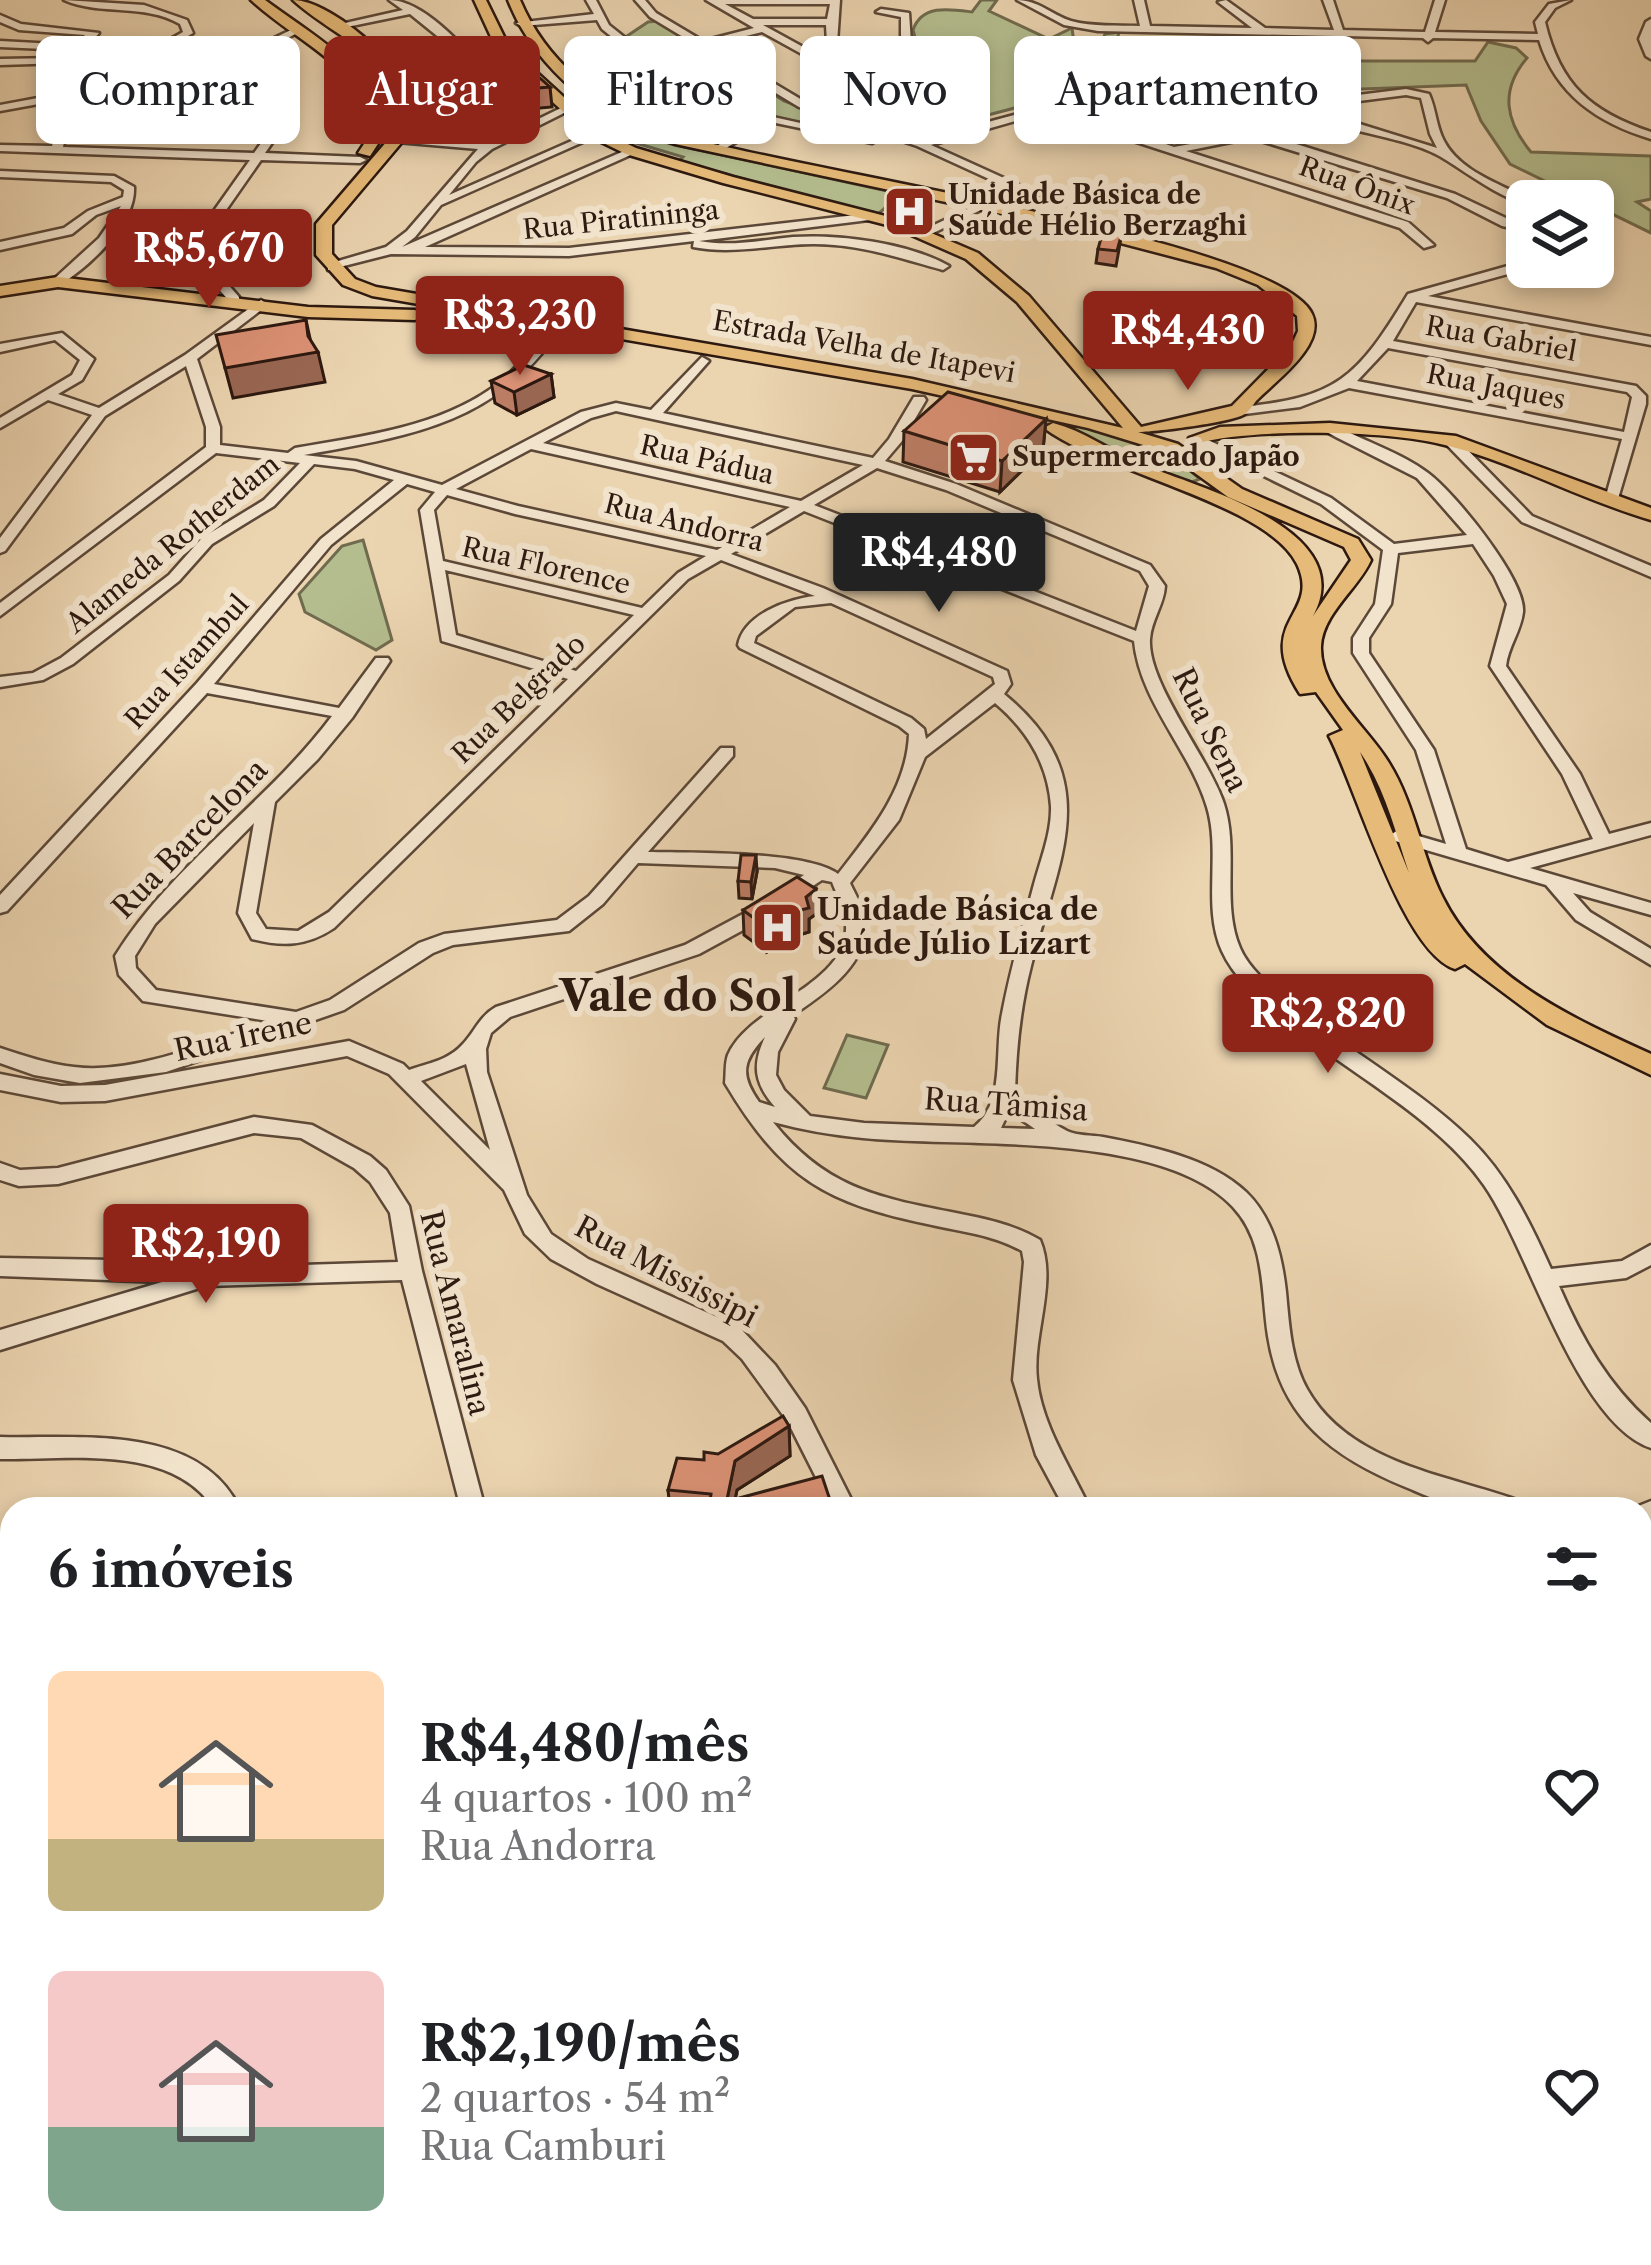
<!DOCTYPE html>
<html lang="pt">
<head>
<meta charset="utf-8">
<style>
  body { margin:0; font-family:"Libre Caslon Text",serif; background:#f6f6f6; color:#202124; height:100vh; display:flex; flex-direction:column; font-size:45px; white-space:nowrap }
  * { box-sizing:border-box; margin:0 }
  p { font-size:39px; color:#757577 }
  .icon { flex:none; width:66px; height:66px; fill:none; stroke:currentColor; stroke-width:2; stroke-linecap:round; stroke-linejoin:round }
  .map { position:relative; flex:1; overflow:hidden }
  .panel { position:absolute; left:0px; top:1497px; width:1653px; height:768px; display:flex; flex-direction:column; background:#fff; border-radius:36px 36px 0 0; box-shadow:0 6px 18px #0003 }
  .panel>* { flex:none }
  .banner { position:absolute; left:36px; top:36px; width:1581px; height:108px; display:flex; gap:24px }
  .buttons { position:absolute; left:1506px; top:180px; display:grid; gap:24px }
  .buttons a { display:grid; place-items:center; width:108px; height:108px; border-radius:18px; background:#fff; box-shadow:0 6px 18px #0003; font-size:60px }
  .price { position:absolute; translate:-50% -102px; padding:0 27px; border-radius:12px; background:#8f2418; color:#fff; font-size:39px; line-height:78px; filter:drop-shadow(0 3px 6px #0008) }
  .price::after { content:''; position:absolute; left:50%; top:72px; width:36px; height:27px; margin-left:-18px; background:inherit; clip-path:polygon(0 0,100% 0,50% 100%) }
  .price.current { background:#222; color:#fff }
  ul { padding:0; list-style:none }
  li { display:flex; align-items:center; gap:36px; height:300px; padding:0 48px }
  li span { display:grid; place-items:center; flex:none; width:336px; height:240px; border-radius:18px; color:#555 }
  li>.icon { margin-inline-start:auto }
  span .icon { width:144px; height:144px; fill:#fffc; stroke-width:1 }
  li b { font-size:51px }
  h2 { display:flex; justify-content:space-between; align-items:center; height:144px; padding:0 48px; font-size:51px }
  .tag { padding:0 42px; border-radius:18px; background:#fff; box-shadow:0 6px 18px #0003; font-size:42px; line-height:108px }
  .tag.current { background:#8f2418; color:#fff }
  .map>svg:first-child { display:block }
</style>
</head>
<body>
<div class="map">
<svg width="1651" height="2265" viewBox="0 0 1651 2265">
  <rect width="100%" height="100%" fill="#ebd4b0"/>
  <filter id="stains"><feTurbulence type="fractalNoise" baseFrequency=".00167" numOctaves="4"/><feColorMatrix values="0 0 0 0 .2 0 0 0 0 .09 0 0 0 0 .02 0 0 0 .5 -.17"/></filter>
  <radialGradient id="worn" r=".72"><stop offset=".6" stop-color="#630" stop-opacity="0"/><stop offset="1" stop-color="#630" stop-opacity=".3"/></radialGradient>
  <!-- green -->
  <g fill="#b4bd8e" stroke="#706b4f" stroke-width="3">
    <path d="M981 0H997L989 11 1049 39 1072 28 1074 43 1101 44 1105 34 1119 32 1115 49 1364 61H1475L1488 42 1516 48 1527 58C1499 91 1506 122 1531 152L1651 156V199L1637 202 1651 211V233L1510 164 1481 121 1466 85 1258 93 1193 100 1176 107 1165 122 1087 89 969 120 948 91 966 80 964 66 916 41 913 30C922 4 950 9 972 12Z"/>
    <polygon points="658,21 784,101 874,135 863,137 711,103 624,38 648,22"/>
    <polygon points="633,130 680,146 901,194 877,215 679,161 683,157 612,136"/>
    <polygon points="1077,424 1165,449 1200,479 1192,482 1138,464 1067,429"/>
    <polygon points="363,540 392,640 376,650 305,612 299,594 342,546"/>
    <polygon points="847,1035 888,1045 866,1098 824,1088"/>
  </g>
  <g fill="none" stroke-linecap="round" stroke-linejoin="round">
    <defs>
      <g id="minor">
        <path d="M64 0 144 5 187 20 193 33 88 95 0 111V105L81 90 183 32 180 24C144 3 100 16 64 0Z"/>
        <path d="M389 0C431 0 487 72 510 104L497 139 563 107 572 109 492 149 476 162 449 195 592 132 601 134 441 205 415 237 402 247 631 148 637 151 635 153 425 247 569 248 873 213 877 215V219L699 241C731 247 761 240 793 237 839 234 909 243 949 266L943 270C900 258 859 244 814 244 773 244 734 255 693 247L694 241 569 256 391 254 328 270V264L386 247 407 231 478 149 397 142 393 141V137L484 143 500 104 452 48 410 14 337 29 332 26 403 10Z"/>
        <polygon points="586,0 596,0 609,25 706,102 877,140 872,143 771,122 719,152 715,151 715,147 760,120 698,106 667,82 587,96 587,92 661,77 602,29 597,20 521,26 516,23 594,14"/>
        <path d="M635 0H645L656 13 703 41 754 28 706 0H840L837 43 854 79 916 73 926 68 901 44V17L876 12 881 9 909 13 911 43 937 67V71L918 79 859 85 904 135 921 140 1055 104 1174 147 1240 135 1192 120 1183 111C1228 83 1292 104 1341 118L1351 97 1358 95 1406 89 1429 94C1436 109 1436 126 1444 141 1461 173 1502 184 1532 201H1527V205C1496 195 1473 177 1446 160 1420 142 1370 135 1340 126 1295 114 1243 93 1195 112L1455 194 1510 220 1527 224V232L1502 226 1447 198 1251 138 1186 151 1408 222 1434 245 1424 248 1400 228 1115 135 1054 110 931 145 1019 185 1042 200 1052 219 1042 221 1033 204 1011 189 917 146 799 107 650 17ZM725 4H830L827 19H753ZM763 25H826L827 43 834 64ZM762 32 840 75 887 129 807 103 710 45ZM1406 95 1421 98 1430 134 1437 148 1350 121 1359 101Z"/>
        <path d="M1017 0C1038 0 1052 15 1071 21 1093 27 1118 25 1140 26L1134 0H1144L1150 26 1252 28 1218 2 1226 0 1265 28 1334 30 1323 0H1333L1343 30 1425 32 1435 0H1445L1435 32 1538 34 1535 22 1549 4 1571 0 1555 8 1545 22C1560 85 1591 112 1651 132V139C1598 123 1556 95 1539 40L1433 38 1428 42 1423 38 1346 36 1341 40 1336 36 1098 31 1064 25Z"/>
        <polygon points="0,15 21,24 99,33 84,50 65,63 0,65 0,59 58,58 67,50 0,47 0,41 74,45 85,35 19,30 0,22"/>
        <polygon points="1651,19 1651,59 1646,56 1639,39 1646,22"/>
        <path d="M295 28 303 30 247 59 290 117 265 153 360 157 366 160 360 163 261 160 201 246 204 257 239 297V303H231L194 261 189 246 250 160 0 151V145L52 146 55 135 66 124 193 77ZM239 62 278 119 117 112 201 81ZM106 116 110 118 274 125 254 153 63 147C67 126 88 123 106 116Z"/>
        <path d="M0 171 114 176 134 187C136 224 89 267 58 286L52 282 54 279 99 238 121 206 96 215 72 234 0 250V242L64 228 88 211 123 197 124 190 111 182 0 177Z"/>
        <polygon points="983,202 989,205 987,207 927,236 917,233"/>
        <path d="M1522 262 1526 263V269L1428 296 1651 337V345L1416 302 1393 341 1636 386 1646 396V404L1617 502 1605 499 1622 439 1349 388 1300 407 1237 415 1230 411 1237 407C1337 399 1357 378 1408 294ZM1388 348 1627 392 1632 397 1624 432 1357 381Z"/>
        <path d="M261 300 267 304 265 307 197 359 220 427V445L288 453 295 448C364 436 442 427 499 383 519 368 532 343 551 330L557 334C492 425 408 436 304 455L356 461 442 485 581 412 616 403 651 410 702 357 709 361 663 413 873 458 889 439 914 397H924L926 400 902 441 885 461 956 484 1150 565 1165 586C1164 605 1151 620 1150 639 1147 683 1209 758 1224 804 1239 850 1221 904 1240 948 1249 969 1271 987 1288 1001 1345 1049 1418 1088 1470 1139 1507 1175 1530 1222 1551 1269L1622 1261 1651 1245V1265L1626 1278 1559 1286C1582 1339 1608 1385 1651 1423V1448C1576 1422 1529 1249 1484 1185 1436 1116 1346 1072 1282 1018 1259 999 1234 978 1222 951 1202 907 1221 853 1207 807 1190 750 1140 702 1134 641L804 511 731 554 823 588 1007 671 1011 684 1004 694C1108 779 1058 859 1031 966 1020 1009 1016 1051 1015 1095 1032 1106 1050 1122 1067 1131 1077 1136 1092 1135 1103 1137 1150 1146 1210 1158 1246 1192 1273 1218 1282 1256 1286 1292 1289 1324 1291 1360 1307 1389 1349 1464 1448 1475 1520 1501L1523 1509C1506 1509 1486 1511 1469 1509 1449 1506 1427 1496 1408 1488 1334 1458 1281 1420 1268 1336 1261 1292 1266 1242 1233 1207 1161 1130 961 1148 863 1138 832 1135 803 1130 773 1122 824 1186 874 1197 951 1212 982 1218 1013 1224 1040 1240 1058 1282 1032 1335 1037 1379 1041 1424 1072 1470 1090 1509H1065L1036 1455 1013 1380 1024 1262 1022 1251C994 1235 962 1232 932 1225 824 1203 782 1178 725 1083 726 1074 725 1063 728 1055 750 1003 858 983 845 917 843 905 836 893 832 882L822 880 756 923 699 954 510 1017 491 1033 486 1049 487 1072 527 1195 551 1234 588 1259 739 1327 775 1365 805 1408 856 1509H832L788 1422 742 1359 723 1341 597 1284 551 1259 525 1234 504 1190 389 1074 347 1056 105 1101 61 1102 0 1090V1074L61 1086 105 1085 349 1041 403 1064 409 1070C429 1063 449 1060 463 1044 476 1030 479 1017 496 1007L685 945 743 914 804 875 775 868 638 863 603 904 569 931 453 945 433 953 344 1010 166 1072 80 1083 34 1075 0 1063V1048C25 1056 48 1064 74 1067 135 1075 211 1041 268 1021L143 1001 119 975 115 956C172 864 267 803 332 716L207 693 7 911 0 913V895L197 683 321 539 394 480 355 469 314 464 274 506 212 544 179 581 73 664 43 680 0 687V677L33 673 61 658 169 575 202 538 264 500 300 463 216 453 0 616V603L206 447V427L186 366 105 416 5 551 0 553V538L92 415 48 400 0 428V418L72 375 80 360 55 340 0 352V344L62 333 94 359 82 380 58 394 99 408 185 355ZM616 411 863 465 801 501 543 443 591 418ZM531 449 790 507 717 550 518 506 456 489ZM877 468 946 490 1140 571 1149 586 1136 631 814 505ZM407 484 435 492 420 510 442 641 568 679 329 912 298 931 266 929 256 913 275 802 318 759 352 718 390 661 388 658H376L339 708 214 684 331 545ZM447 495 515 514 706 556 678 573 642 608 443 561 434 510ZM721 560 815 596C788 599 744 614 738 645L740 648 899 726 909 734C907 789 870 833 838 874 807 851 692 853 648 852L733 756V748H721L589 896 557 920 444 934 419 943 330 1000 296 1012 156 990 136 968 135 956 155 924 254 823 238 913 252 939C283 947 307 946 334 928L688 579ZM445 570 634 615 576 671 456 635ZM831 603 993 677 995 684 926 739 924 729 911 718 754 643 756 636 795 607ZM995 703C1027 730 1048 764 1051 806 1052 833 1040 861 1033 888 1022 930 1010 971 1002 1014 994 1051 1006 1102 974 1127L864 1123 810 1116 784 1090 776 1075 778 1052 795 1019 793 1015C824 994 871 963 865 919 863 907 855 894 850 883L899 820 925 757ZM765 1037C752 1065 754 1083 775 1107L759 1102C740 1075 742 1061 765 1037ZM466 1064 490 1150 421 1081ZM1009 1111 1035 1129 1001 1128Z"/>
        <path d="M1325 425H1335C1365 442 1400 452 1428 473 1454 492 1526 580 1523 612 1521 631 1508 647 1506 666L1580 774 1609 834 1651 823V835L1530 868 1651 903V915L1573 893 1590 912 1651 949V965L1576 920 1546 885 1392 840 1389 836 1398 830 1446 844 1416 750 1353 653V638L1375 604 1383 550 1321 504 1196 443 1208 440 1331 498 1394 544 1467 535 1417 478 1336 437 1325 431ZM1473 544 1494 576 1507 604 1490 666 1562 774 1593 839 1508 862 1466 849 1434 750 1369 653V638L1391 604 1398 553Z"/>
        <polygon points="1445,437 1455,437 1532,516 1651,566 1651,577 1522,522 1445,443"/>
        <polygon points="254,1117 312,1125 370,1156 386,1170 409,1206 422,1271 485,1509 461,1509 402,1280 206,1286 0,1350 0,1330 162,1282 0,1276 0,1258 113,1260 209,1268 398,1262 390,1213 370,1182 354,1168 301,1138 254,1133 58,1184 19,1186 0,1180 0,1163 20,1170 58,1168"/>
        <path d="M0 1437C80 1439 199 1423 240 1509H214C172 1443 68 1460 0 1459Z"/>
        <polygon points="1651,1501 1651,1523 1641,1525 1641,1509 1631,1509"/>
        <polygon points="1641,1965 1651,1969 1651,2000 1641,1996"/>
        <polygon points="1641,2018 1651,2022 1651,2053 1641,2049"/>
        <polygon points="0,2177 12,2182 12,2215 0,2210"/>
        <polygon points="1641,2196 1651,2197 1651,2229 1641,2228"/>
        <polygon points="62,2253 101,2253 106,2265 67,2265"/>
        <polygon points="165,2253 197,2253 195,2265 163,2265"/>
        <polygon points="437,2253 482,2253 477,2265 432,2265"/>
        <rect x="1558" y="2253" width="32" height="12"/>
      </g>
      <g id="major">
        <path d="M251 0H265C312 35 370 66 391 124L370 156 358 153 377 124C356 64 294 40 251 0Z"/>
        <path d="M293 0C334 0 424 80 418 123L332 225V254L355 279 376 287 912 379 1123 428 1017 302 966 259 891 226 723 183 626 154 591 137 498 52 474 0H486L509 47 601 131 636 148 733 177 901 220 978 253 1029 296 1141 427 1232 406 1291 346 1298 331 1297 316 1258 285 1216 268 1044 223 675 144C602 122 536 71 508 0H520C546 62 597 100 656 128 760 166 1277 237 1312 314 1327 345 1274 382 1256 401 1252 406 1249 412 1243 415 1227 423 1153 432 1138 432L1178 444 1242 489 1358 539 1371 560C1358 589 1323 613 1321 646 1319 690 1368 728 1389 763 1415 805 1421 855 1443 898 1483 978 1574 1019 1651 1054V1075L1547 1025 1465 964 1455 969C1402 952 1356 787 1329 736L1343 730 1316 692 1300 694C1252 619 1322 616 1297 564 1267 503 1102 472 1044 428L1053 423C1084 431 1109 450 1138 463 1193 486 1361 528 1313 616L1351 560 1344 547 1228 497 1166 452 1088 428 912 389 372 296 343 285 316 255V224L406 119C400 58 333 37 293 0ZM1360 752C1385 788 1395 831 1409 873Z"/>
        <polygon points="58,277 308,307 415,310 423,315 415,320 308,317 58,287 0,296 0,286"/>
        <path d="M1330 423 1456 436 1651 508V520C1582 500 1518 464 1449 446 1390 430 1257 428 1198 443L1189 438 1220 427Z"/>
      </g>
    </defs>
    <!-- minor casing -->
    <use href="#minor" stroke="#5c4838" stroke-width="5"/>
    <!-- major casing -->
    <use href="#major" stroke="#2d1910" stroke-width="5"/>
    <!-- minor -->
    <use href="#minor" fill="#f2e3cc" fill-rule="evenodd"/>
    <!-- major -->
    <use href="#major" fill="#e6ba78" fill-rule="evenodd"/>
  </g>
  <!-- wall -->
  <g fill="#bc7d65" stroke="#2d1910" stroke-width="3">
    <polygon points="507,76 550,87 552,107 529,109 510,96"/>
    <polygon points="1122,233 1116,266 1096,263 1098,249"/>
    <polygon points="551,374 554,397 517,415 495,403 491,381"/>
    <polygon points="1046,419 1043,450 1000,492 903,462 904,431"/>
    <polygon points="757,872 752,899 739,898 738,881"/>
    <polygon points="743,910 816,914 809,919 809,932 793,937 767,952 744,935"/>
    <polygon points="789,1426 790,1456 737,1490 735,1499 833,1509 735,1509 735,1502 733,1509 670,1509 668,1490 704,1460"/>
  </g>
  <!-- shaded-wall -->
  <g fill="#996652" stroke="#2d1910" stroke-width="3">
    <polygon points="306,320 313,352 318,352 325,382 233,398 225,368"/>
    <polygon points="551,374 554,397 517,415 514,392"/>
    <polygon points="1046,419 1043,450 1000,492 1002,461"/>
    <polygon points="756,855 757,872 752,899 751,882"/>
    <polygon points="816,889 816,914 809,919 809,932 793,937 767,952 766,927"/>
    <polygon points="789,1426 790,1456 737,1490 733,1509 725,1509 735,1461"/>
  </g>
  <!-- building -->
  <g fill="#db9175" stroke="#2d1910" stroke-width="3">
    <polygon points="533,72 550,87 526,89 507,76"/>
    <polygon points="1103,231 1122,233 1117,251 1098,249"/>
    <polygon points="306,320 308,336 318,352 225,368 216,335"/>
    <polygon points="524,365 551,374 514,392 491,381"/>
    <polygon points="948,392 1046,419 1002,461 904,431"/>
    <polygon points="741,855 756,855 751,882 738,881"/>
    <polygon points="797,877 816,889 806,897 809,908 793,912 766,927 743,910"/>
    <polygon points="783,1416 789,1426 735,1461 725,1509 709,1509 711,1494 668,1490 677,1458 704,1460 704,1452 718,1454"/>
    <polygon points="822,1476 833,1509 737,1509 735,1499"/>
  </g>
  <!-- icons -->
  <defs>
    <symbol id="hospital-square" viewBox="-11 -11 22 22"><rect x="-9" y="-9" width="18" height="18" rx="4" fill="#8f2418" stroke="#f2e3cc"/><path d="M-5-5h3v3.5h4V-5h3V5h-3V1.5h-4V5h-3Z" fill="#fff"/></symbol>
    <symbol id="supermarket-square" viewBox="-11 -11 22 22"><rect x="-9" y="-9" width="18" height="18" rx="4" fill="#8f2418" stroke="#f2e3cc"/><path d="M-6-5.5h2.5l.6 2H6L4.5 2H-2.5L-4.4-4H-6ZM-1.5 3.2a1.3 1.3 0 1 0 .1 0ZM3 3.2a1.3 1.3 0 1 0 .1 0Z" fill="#fff"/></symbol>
  </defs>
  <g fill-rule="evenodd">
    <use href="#hospital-square" x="880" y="182" width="59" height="59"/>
    <use href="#supermarket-square" x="944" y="428" width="59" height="59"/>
    <use href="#hospital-square" x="748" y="898" width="59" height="59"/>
  </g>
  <g text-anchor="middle" stroke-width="12" stroke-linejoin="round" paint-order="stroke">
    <!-- far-street labels -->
    <g font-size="27" fill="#2d1910" stroke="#f2e3cc">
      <text transform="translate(1357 186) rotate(20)" y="9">Rua Ônix</text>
      <text transform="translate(621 220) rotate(-6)" y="9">Rua Piratininga</text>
      <text transform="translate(1501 339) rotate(10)" y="9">Rua Gabriel</text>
      <text transform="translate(864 347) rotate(10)" y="9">Estrada Velha de Itapevi</text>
      <text transform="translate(1496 387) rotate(11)" y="9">Rua Jaques</text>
      <text transform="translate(707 460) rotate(13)" y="9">Rua Pádua</text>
      <text transform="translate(684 523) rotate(14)" y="9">Rua Andorra</text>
      <text transform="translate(173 544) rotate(-39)" y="9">Alameda Rotherdam</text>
      <text transform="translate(546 566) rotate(13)" y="9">Rua Florence</text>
      <text transform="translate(187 662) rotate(-48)" y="9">Rua Istambul</text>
      <text transform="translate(519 699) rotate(-44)" y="9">Rua Belgrado</text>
    </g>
    <!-- far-poi labels -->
    <g font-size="27" font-weight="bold" fill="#2d1910" stroke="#f2e3cc" text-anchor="start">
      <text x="948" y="204">Unidade Básica de<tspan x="948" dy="31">Saúde Hélio Berzaghi</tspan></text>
      <text x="1012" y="466">Supermercado Japão</text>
    </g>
    <!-- street labels -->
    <g font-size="30" fill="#2d1910" stroke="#f2e3cc">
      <text transform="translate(1210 730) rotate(64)" y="10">Rua Sena</text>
      <text transform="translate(190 839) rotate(-46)" y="10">Rua Barcelona</text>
      <text transform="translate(243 1037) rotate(-12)" y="10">Rua Irene</text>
      <text transform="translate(1006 1105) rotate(4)" y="10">Rua Tâmisa</text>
      <text transform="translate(666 1272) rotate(28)" y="10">Rua Mississipi</text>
      <text transform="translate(455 1313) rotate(76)" y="10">Rua Amaralina</text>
    </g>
    <!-- poi labels -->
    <g font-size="30" font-weight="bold" fill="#2d1910" stroke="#f2e3cc" text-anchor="start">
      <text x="817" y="920">Unidade Básica de<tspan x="817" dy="34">Saúde Júlio Lizart</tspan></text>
    </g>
    <!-- district labels -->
    <g font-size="42" font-weight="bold" fill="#2d1910" stroke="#f2e3cc">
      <text x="678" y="1011">Vale do Sol</text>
    </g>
  </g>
  <rect width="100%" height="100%" filter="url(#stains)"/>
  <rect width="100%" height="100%" fill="url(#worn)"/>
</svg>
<div class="buttons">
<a><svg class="icon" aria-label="layers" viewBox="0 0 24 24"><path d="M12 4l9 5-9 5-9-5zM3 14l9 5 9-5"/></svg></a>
</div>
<b class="price" style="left:209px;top:311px">R$5,670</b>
<b class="price" style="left:520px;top:378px">R$3,230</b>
<b class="price" style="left:1188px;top:393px">R$4,430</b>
<b class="price current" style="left:939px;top:615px">R$4,480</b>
<b class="price" style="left:1328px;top:1076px">R$2,820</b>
<b class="price" style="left:206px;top:1306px">R$2,190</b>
<div class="banner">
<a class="tag">Comprar</a>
<a class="tag current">Alugar</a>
<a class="tag">Filtros</a>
<a class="tag">Novo</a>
<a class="tag">Apartamento</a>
</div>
<section class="panel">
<h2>6 imóveis<svg class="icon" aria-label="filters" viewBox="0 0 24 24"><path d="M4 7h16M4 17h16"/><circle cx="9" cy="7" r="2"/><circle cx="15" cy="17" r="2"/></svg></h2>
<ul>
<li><span style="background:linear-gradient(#ffd9b3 70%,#c2b280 0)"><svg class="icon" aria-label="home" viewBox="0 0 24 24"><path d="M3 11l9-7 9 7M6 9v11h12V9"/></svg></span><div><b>R$4,480/mês</b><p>4 quartos · 100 m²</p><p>Rua Andorra</p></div><svg class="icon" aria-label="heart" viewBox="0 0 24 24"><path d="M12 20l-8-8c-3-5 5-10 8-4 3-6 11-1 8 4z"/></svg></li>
<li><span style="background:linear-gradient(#f6c9c9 65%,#7fa58c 0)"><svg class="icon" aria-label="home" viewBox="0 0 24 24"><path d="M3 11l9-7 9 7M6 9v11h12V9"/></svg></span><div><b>R$2,190/mês</b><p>2 quartos · 54 m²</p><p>Rua Camburi</p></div><svg class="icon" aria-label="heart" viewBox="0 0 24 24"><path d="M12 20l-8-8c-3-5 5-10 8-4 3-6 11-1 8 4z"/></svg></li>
</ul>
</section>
</div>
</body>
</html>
